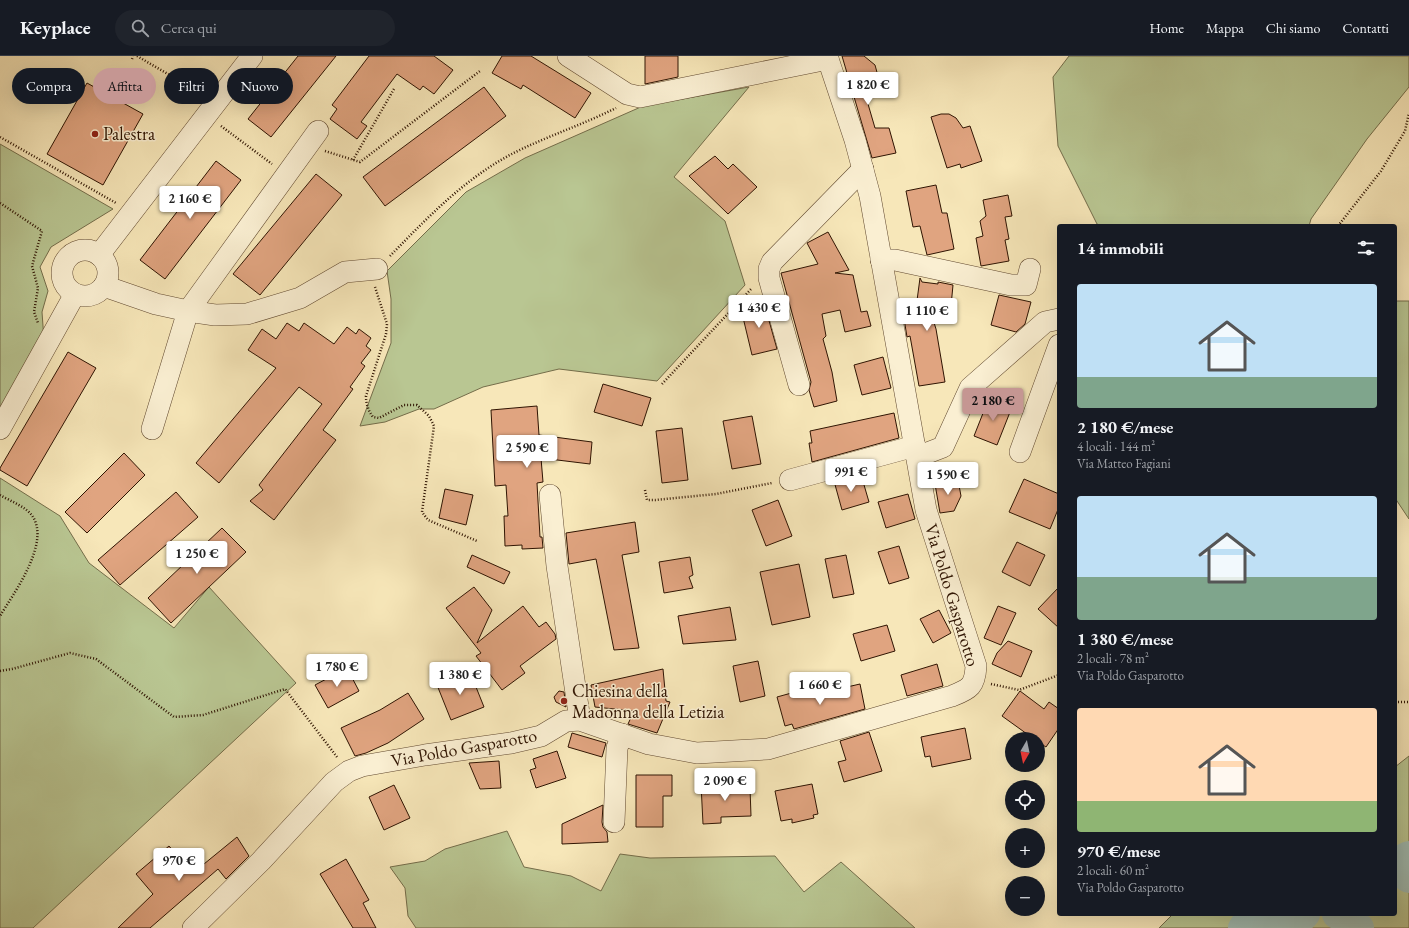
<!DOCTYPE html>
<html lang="it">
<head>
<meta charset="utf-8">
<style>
  body { margin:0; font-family:"EB Garamond",serif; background:#20242c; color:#f1f3f6; height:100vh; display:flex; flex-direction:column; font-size:15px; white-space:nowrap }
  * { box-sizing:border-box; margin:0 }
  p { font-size:13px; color:#9ea1a6 }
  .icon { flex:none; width:22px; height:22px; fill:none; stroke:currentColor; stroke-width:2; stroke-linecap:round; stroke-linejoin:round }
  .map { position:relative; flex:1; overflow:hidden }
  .sheet { position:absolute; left:1057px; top:168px; width:340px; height:692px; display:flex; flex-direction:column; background:#171b24; border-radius:4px; box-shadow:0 4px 16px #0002 }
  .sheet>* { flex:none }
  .banner { position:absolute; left:12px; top:12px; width:380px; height:36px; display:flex; gap:8px }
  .needle { width:26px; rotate:189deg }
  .controls { position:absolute; left:1005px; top:676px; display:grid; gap:8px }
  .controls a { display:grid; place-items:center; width:40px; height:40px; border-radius:50%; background:#171b24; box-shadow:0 4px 16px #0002; font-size:20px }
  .price { position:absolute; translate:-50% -34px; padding:0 9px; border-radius:4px; background:#fff; color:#222; font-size:13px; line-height:26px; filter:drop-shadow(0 1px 2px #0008) }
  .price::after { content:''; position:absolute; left:50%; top:24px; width:12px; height:9px; margin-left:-6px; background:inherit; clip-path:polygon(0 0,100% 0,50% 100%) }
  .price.on { background:#c59692; color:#111 }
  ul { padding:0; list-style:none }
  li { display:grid; align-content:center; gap:8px; height:212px; padding:0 20px }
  li span { display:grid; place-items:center; height:124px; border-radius:4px; color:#555 }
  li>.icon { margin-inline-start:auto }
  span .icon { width:72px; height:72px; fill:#fffc; stroke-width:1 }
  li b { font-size:17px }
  h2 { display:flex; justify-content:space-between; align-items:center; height:48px; padding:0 20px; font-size:17px }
  .pill { padding:0 14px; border-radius:18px; background:#171b24; box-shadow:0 4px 16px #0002; font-size:14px; line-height:36px }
  .pill.on { background:#c59692; color:#111 }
  header { display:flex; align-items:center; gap:24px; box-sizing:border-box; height:56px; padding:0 20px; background:#171b24; border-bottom:1px solid #363941 }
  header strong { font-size:19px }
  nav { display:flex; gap:22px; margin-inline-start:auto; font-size:14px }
  .search { width:280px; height:36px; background:#20242c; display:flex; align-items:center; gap:10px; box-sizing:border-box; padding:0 14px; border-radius:22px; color:#9ea1a6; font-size:15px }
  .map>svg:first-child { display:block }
</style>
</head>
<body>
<header>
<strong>Keyplace</strong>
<div class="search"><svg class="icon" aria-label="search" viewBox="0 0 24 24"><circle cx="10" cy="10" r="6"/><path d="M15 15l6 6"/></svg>Cerca qui</div>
<nav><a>Home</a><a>Mappa</a><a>Chi siamo</a><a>Contatti</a></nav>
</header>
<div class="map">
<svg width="1409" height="872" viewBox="0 0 1409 872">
  <rect width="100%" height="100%" fill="#f7e7b9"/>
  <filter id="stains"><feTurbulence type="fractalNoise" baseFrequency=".005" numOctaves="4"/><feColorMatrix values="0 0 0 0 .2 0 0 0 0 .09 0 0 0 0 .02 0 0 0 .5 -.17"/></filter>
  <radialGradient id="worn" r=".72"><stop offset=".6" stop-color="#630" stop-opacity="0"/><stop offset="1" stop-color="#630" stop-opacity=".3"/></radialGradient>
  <!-- green -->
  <g fill="#b9c692" stroke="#746d4a">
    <polygon points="1069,0 1409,0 1409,31 1367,83 1311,163 1309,170 1101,170 1097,168 1058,90 1053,21"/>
    <polygon points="749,31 674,121 725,165 745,229 657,325 559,313 483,331 434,353 419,353 385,366 360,370 391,287 391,243 387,215 466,136 525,102 643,50"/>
    <polygon points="0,88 113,153 51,191 40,211 48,235 42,256 44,284 0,358"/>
    <polygon points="1395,245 1409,245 1409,463 1395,442"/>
    <polygon points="0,422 60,460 89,507 174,572 209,531 296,627 33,872 0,872"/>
    <polygon points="1409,700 1409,872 1159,872 1173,858 1395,858 1395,711"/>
    <polygon points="507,775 524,811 571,820 601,835 620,798 650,802 775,800 804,836 841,806 915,872 416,872 408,860 405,832 390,811 425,805 445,793"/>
  </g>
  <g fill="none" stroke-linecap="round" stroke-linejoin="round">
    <!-- river -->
    <g stroke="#9fbeb7" stroke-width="30">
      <polyline points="1409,800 1405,802 1402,817 1409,822"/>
      <polyline points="1337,858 1359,872"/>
      <polyline points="1243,872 1250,862 1296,867 1305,858"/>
    </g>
  </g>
  <!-- building -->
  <g fill="#e0a480" stroke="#2f1402">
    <polygon points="298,0 336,0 271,81 248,63"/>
    <polygon points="369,0 434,0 453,14 434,38 423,30 420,34 397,18 361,66 367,70 357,83 330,63 337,53 332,49"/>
    <polygon points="502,0 531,0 591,37 575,62 523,29 521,33 492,17"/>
    <polygon points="645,0 678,0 678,21 645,28"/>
    <polygon points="842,0 864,0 875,9 878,20 861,24 875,72 889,72 896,97 872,102"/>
    <polygon points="87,27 143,58 103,129 47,98"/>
    <polygon points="484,31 506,60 385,150 363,121"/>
    <polygon points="941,58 949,58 956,62 963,72 970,70 982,105 961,112 960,108 947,112 931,61"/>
    <polygon points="715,100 728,113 733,108 757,131 728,158 689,120"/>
    <polygon points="216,105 241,124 165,223 140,204"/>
    <polygon points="316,118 342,139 260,239 233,218"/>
    <polygon points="936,129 942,157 947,157 954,193 927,199 920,170 913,171 906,135"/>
    <polygon points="1008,139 1012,160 1005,161 1009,183 1005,184 1009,205 981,210 976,182 983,180 980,165 986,160 983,144"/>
    <polygon points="828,176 849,214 835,217 853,219 861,256 867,255 871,270 845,276 840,254 822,258 826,280 823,283 832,316 837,345 814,351 809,334 811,326 781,217 818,208 807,187"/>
    <polygon points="920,222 922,226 938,228 938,226 953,229 951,250 928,247 936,273 945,326 919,330 910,280 907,281 903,256 916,252"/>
    <polygon points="999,239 1031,246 1025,268 1016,276 991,269"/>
    <polygon points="764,247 777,293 752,299 741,253"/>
    <polygon points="287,267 299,275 304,267 334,288 347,271 356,278 359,273 371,282 366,290 371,294 361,307 365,310 350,331 353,333 323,374 336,384 274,464 250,445 263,434 259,429 322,348 299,331 219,427 196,407 276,312 248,294 262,273 276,283"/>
    <polygon points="68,296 96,312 27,430 0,414 0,412"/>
    <polygon points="883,301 891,332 862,339 854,309"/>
    <polygon points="603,328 651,342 642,370 594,356"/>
    <polygon points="989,342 1012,351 997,389 974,380"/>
    <polygon points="537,350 539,379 592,386 590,408 541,402 543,426 537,427 540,481 542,481 543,492 522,493 522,489 505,490 504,460 508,460 506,429 495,430 491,354"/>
    <polygon points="894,357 899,382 812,406 809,387 812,387 810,375"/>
    <polygon points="752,360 761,408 732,413 723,365"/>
    <polygon points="682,372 688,424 662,427 656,375"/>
    <polygon points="124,397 145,419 87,477 65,456"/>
    <polygon points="848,421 849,425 862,422 869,446 842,454 834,425"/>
    <polygon points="1024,423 1059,438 1059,451 1050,473 1009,456"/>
    <polygon points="958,424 961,440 954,455 940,457 935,428"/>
    <polygon points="445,433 473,439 466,469 439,462"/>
    <polygon points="176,436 198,461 120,529 98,504"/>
    <polygon points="908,438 915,463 886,472 878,446"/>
    <polygon points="778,444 792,480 766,490 752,454"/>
    <polygon points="635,466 639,496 622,499 639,592 614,594 596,503 569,508 566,477"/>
    <polygon points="222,472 246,496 171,567 148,542"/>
    <polygon points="1017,486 1045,499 1030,530 1002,516"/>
    <polygon points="899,490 909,522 889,528 878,496"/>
    <polygon points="472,499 510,516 504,528 467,511"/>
    <polygon points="846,499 854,538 833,542 825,503"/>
    <polygon points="690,501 693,519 689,521 693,532 664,537 659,506"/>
    <polygon points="799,508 810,561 772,569 760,516"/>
    <polygon points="474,531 492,554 477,587 523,550 539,571 546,566 555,578 556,583 520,610 525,617 502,634 476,600 481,597 446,552"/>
    <polygon points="1059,531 1059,572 1038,553"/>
    <polygon points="998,550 1016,557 1001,589 984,582"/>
    <polygon points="730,551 736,584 683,588 678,560"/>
    <polygon points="939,554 951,577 933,587 920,563"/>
    <polygon points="887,569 895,595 861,605 853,578"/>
    <polygon points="1008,585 1032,595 1021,621 992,608 997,597"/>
    <polygon points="758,605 765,640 740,646 733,610"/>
    <polygon points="937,608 943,630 907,640 901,619"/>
    <polygon points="347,612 359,635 328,652 315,629"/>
    <polygon points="663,613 666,645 670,646 657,677 628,668 634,655 595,651 591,629"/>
    <polygon points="470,616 484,651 451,664 437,629"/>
    <polygon points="860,628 865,653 794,673 792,668 785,670 777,641 806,633 808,640"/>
    <polygon points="559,635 564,636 566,651 556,646 554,641"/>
    <polygon points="1020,635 1044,653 1049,646 1059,653 1059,672 1046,691 1038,686 1038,683 1034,683 1002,660"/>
    <polygon points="408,637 424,663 388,687 366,697 355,700 341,672 380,654"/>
    <polygon points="965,672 971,703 932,711 930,700 925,701 921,681"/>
    <polygon points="869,676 882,715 844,726 838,706 846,704 840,685"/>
    <polygon points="572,677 606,687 602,701 568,691"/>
    <polygon points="557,695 566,722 536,732 530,714 536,712 533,703"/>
    <polygon points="499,705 501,732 480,733 469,707"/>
    <polygon points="636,719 672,719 672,740 663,740 663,771 636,771"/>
    <polygon points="725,727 750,732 751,760 721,761 721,767 703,768 701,728"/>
    <polygon points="812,728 818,758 813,759 814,762 792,767 792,763 781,765 775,735"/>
    <polygon points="394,729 410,762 384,774 369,741"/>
    <polygon points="603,749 602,766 603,771 607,776 608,786 562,788 562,768"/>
    <polygon points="237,781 249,800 226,823 218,813 150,872 118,872 153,838 136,818 169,790 193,817"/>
    <polygon points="346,803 369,844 363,847 376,872 353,872 320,818"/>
  </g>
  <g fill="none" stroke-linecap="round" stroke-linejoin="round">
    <defs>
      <g id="minor">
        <polyline points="568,0 627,38 640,41 828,3"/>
        <circle cx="85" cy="217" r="23"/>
        <polyline points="99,199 252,0"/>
        <polyline points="881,204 895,204 1011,229 1026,229 1030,213"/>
        <polyline points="104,230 156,248 188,255 215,259 247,258 300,242 345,216 377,213"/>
        <polyline points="799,329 769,222 769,213 772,206 863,113"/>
        <polyline points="0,373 75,238"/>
        <polyline points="152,373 188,255 318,75"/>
        <polyline points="1020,396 1059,289"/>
        <polyline points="917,401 943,391 970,332 1045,266 1059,263"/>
        <polyline points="790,424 915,390"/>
        <polyline points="550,439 557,510 580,664"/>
        <polyline points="614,766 617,692 622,678"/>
        <path d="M193 872 261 805 334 726 349 715 362 710 425 699 511 687 541 680 566 665 580 664 649 688 697 697 768 693 952 640C970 633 975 630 976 610L926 454 870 140 855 84 827 0"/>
      </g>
    </defs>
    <!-- minor casing -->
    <use href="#minor" stroke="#614930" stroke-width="22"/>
    <!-- path -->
    <g stroke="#2f1402" stroke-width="2.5" stroke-dasharray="1 2" stroke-linecap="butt">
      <polyline points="137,0 197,35"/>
      <polyline points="132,3 133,0"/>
      <polyline points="221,70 272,108"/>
      <polyline points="0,81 116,147"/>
      <polyline points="325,95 360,106 480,15"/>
      <polyline points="353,104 394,33"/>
      <polyline points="0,147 42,175 32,210 38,232 34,256 38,267"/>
      <polyline points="1338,170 1381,115 1405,75 1409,57"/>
      <path d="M390 200C430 159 471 116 524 92 554 78 586 67 616 52"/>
      <path d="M375 231 387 268 386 278 366 340C366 348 368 354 373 361L379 362 404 349H417L429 360 434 370 422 456 428 464 477 485"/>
      <polyline points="662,328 752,232"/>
      <polyline points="645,434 647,444 655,444 716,438 772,427"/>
      <path d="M0 439C10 445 27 451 33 461 50 488 14 537 0 560"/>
      <polyline points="0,615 12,613 70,597 96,603 174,661 203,659 285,633 337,701"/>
      <polyline points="991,628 1019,634 1059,619"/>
      <polyline points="1395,646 1409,646"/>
    </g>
    <!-- minor -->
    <use href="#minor" stroke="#faefd2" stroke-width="21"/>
  </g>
  <!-- markers -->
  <g fill="#8f2418" stroke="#faefd2" stroke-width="1.5">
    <circle cx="95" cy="78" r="4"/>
    <circle cx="564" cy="645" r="4"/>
  </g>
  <g text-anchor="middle" stroke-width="3" stroke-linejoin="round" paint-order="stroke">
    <!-- poi labels -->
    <g font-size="18" fill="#2f1402" stroke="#faefd2" text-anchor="start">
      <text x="103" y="84">Palestra</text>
      <text x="572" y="641">Chiesina della<tspan x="572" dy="21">Madonna della Letizia</tspan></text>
    </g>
    <!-- street labels -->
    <g font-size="18" fill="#2f1402" stroke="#faefd2">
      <text transform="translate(952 539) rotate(73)" y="6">Via Poldo Gasparotto</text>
      <text transform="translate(464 692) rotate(-10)" y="6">Via Poldo Gasparotto</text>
    </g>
  </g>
  <rect width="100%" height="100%" filter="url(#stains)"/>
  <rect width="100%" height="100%" fill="url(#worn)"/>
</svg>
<div class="controls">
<a><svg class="needle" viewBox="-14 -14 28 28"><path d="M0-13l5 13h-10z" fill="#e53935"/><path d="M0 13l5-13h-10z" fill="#9ea1a6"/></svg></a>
<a><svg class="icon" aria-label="locate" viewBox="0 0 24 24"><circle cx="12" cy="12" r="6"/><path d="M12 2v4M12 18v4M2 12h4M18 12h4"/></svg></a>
<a>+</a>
<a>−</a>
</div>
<b class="price" style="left:868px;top:50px">1 820 €</b>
<b class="price" style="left:190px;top:164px">2 160 €</b>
<b class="price" style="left:759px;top:273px">1 430 €</b>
<b class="price" style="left:927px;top:276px">1 110 €</b>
<b class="price on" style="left:993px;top:366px">2 180 €</b>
<b class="price" style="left:527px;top:413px">2 590 €</b>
<b class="price" style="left:851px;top:437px">991 €</b>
<b class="price" style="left:948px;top:440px">1 590 €</b>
<b class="price" style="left:197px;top:519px">1 250 €</b>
<b class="price" style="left:337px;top:632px">1 780 €</b>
<b class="price" style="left:460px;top:640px">1 380 €</b>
<b class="price" style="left:820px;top:650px">1 660 €</b>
<b class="price" style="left:725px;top:746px">2 090 €</b>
<b class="price" style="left:179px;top:826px">970 €</b>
<div class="banner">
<a class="pill">Compra</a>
<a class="pill on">Affitta</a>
<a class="pill">Filtri</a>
<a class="pill">Nuovo</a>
</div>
<section class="sheet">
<h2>14 immobili<svg class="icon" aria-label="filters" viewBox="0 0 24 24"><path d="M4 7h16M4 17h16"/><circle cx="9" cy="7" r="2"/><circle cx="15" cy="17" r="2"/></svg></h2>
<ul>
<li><span style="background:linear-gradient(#bfe0f5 75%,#7fa58c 0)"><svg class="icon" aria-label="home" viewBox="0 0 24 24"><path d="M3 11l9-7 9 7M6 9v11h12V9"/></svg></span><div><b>2 180 €/mese</b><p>4 locali · 144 m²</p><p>Via Matteo Fagiani</p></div></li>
<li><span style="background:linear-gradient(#bfe0f5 65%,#7fa58c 0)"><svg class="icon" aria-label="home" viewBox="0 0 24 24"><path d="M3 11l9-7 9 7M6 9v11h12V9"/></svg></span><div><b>1 380 €/mese</b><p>2 locali · 78 m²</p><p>Via Poldo Gasparotto</p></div></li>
<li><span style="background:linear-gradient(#ffd9b3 75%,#8fb573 0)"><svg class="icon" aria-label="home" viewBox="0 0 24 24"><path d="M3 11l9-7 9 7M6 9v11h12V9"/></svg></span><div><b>970 €/mese</b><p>2 locali · 60 m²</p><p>Via Poldo Gasparotto</p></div></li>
</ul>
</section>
</div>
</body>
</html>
